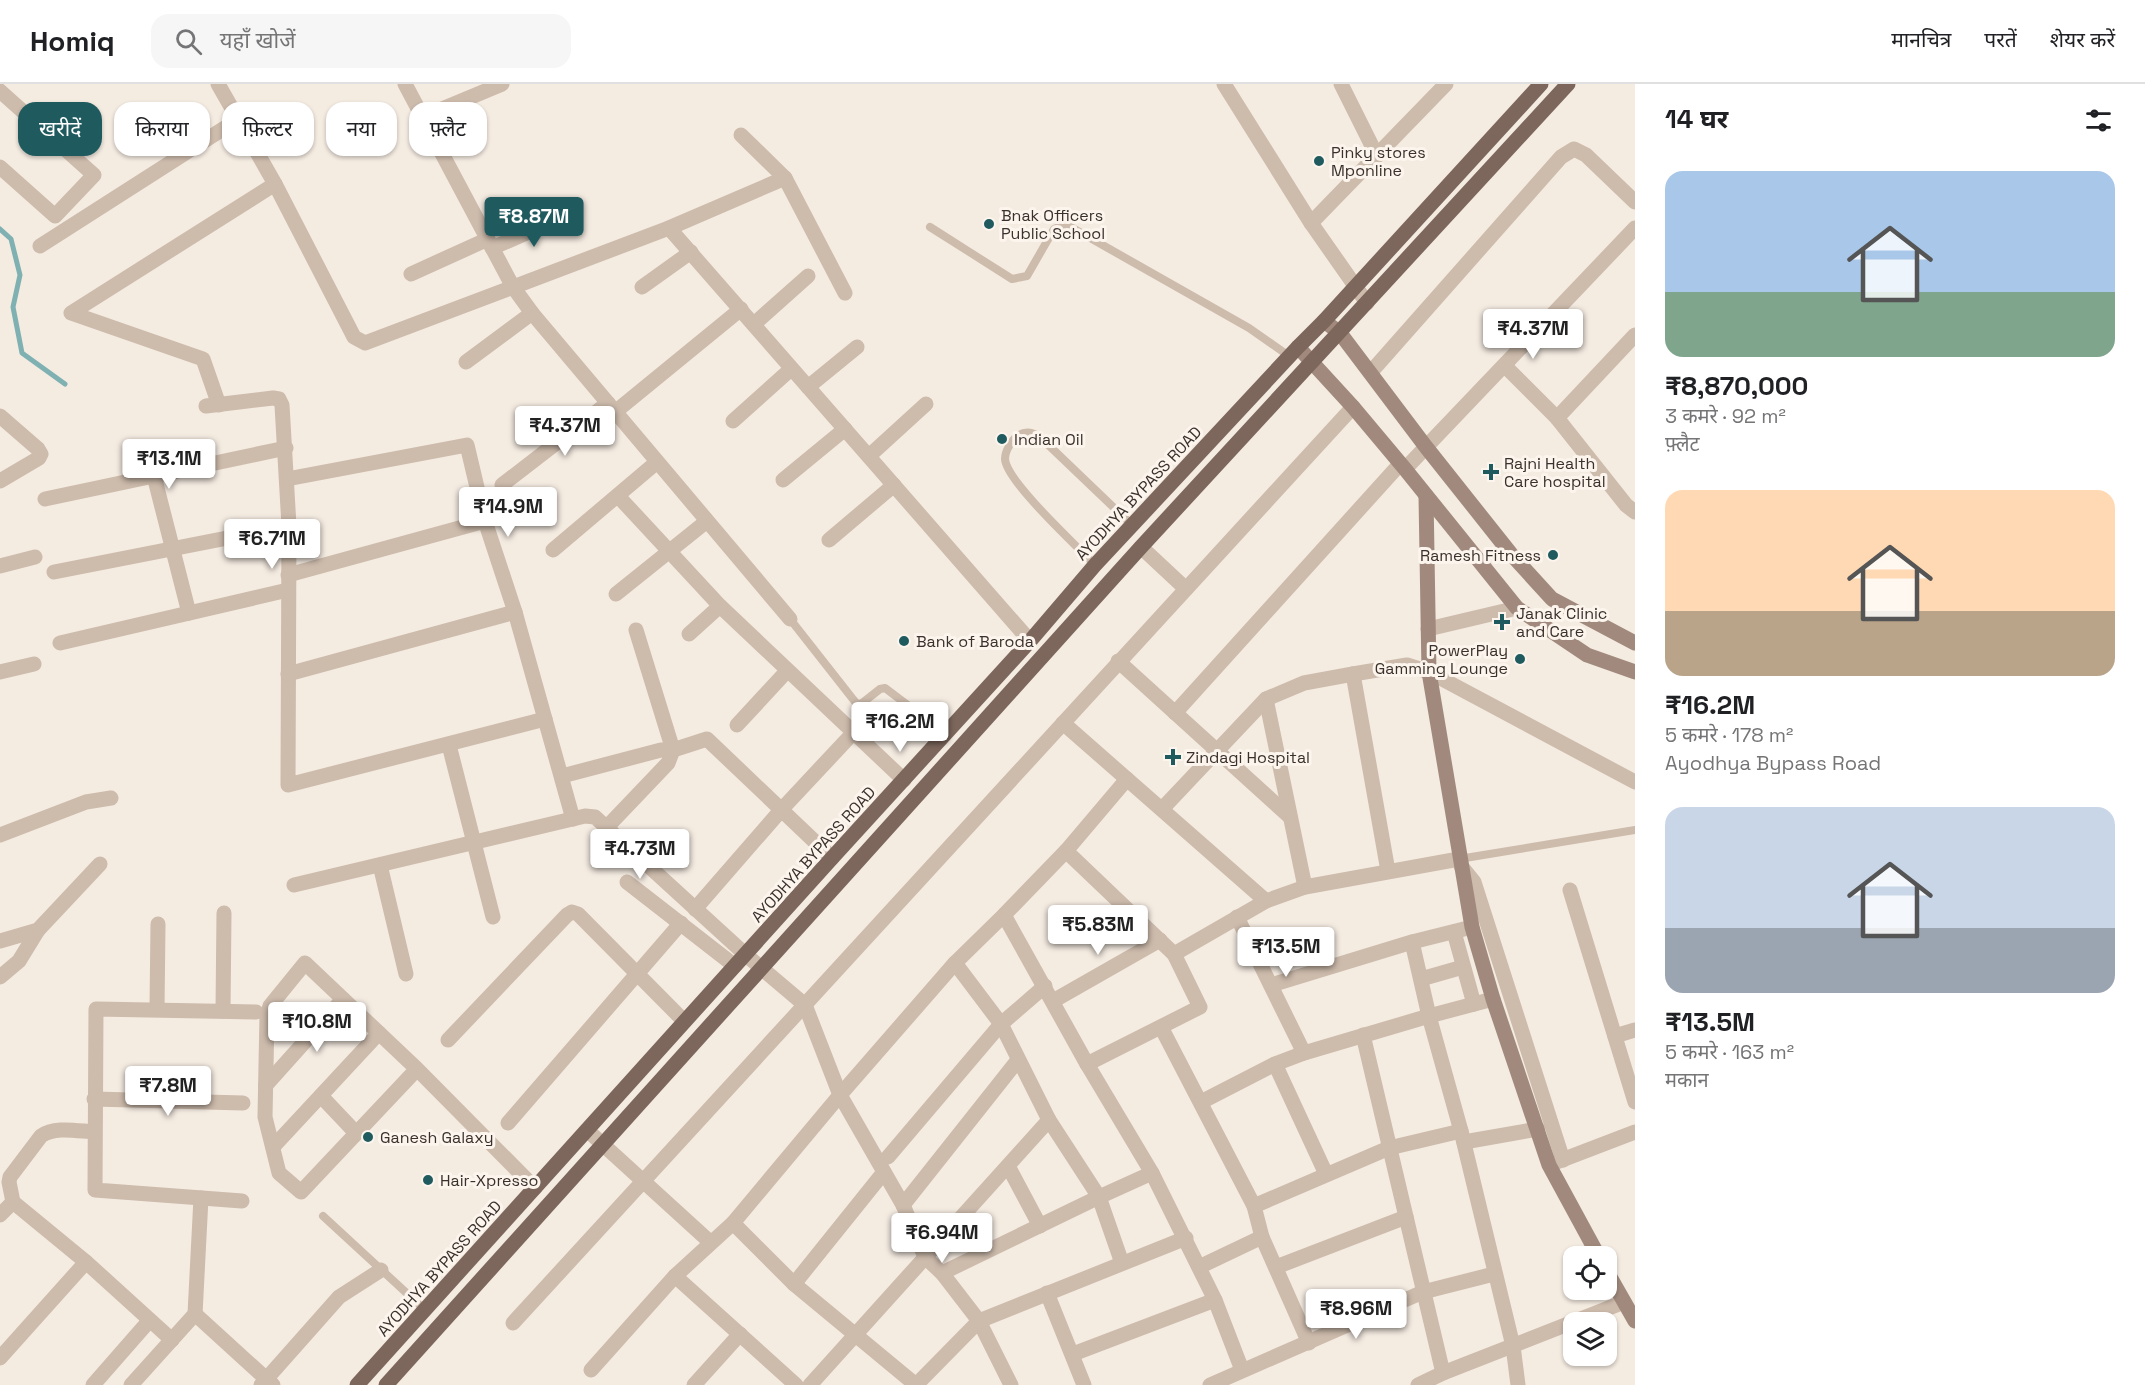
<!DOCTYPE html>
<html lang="hi">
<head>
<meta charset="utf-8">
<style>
  body { margin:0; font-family:"Space Grotesk","Noto Sans Devanagari",sans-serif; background:#f6f6f6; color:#202124; height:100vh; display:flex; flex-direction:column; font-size:22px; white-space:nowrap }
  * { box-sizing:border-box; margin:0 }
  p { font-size:20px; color:#757577 }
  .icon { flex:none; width:33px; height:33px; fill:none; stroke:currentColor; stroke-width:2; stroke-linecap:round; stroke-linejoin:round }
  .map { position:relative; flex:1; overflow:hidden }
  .sheet { display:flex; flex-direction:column; background:#fff; width:510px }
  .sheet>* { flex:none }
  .banner { position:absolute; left:18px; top:18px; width:570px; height:54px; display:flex; gap:12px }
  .tools { position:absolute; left:1563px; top:1162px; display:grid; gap:12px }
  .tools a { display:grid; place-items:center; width:54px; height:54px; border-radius:12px; background:#fff; box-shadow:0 2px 4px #0004; font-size:30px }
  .price { position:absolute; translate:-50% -51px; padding:0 14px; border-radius:6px; background:#fff; color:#222; font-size:20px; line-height:39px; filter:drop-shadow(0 2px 3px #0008) }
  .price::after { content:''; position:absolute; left:50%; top:36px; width:18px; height:14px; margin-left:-9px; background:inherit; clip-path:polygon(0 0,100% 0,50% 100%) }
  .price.active { background:#1f5a5e; color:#fff }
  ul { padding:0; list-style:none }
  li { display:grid; align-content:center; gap:12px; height:318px; padding:0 30px }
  li span { display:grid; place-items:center; height:186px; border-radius:18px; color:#555 }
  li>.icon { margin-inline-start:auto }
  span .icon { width:108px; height:108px; fill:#fffc; stroke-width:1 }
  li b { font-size:26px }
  h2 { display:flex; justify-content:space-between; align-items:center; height:72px; padding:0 30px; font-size:26px }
  .chip { padding:0 21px; border-radius:18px; background:#fff; box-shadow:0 2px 4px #0004; font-size:21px; line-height:54px }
  .chip.active { background:#1f5a5e; color:#fff }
  header { display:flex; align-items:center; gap:36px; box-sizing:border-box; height:84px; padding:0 30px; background:#fff; border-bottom:2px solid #e0e0e0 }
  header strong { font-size:28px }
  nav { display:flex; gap:33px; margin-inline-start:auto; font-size:21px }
  .search { width:420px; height:54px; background:#f6f6f6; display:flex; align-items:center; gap:15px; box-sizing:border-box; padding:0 21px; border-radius:18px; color:#757577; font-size:22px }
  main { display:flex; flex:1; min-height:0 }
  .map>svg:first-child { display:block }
</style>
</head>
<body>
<header>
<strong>Homiq</strong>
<div class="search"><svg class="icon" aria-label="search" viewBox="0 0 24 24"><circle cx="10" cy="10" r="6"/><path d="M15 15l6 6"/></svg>यहाँ खोजें</div>
<nav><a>मानचित्र</a><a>परतें</a><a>शेयर करें</a></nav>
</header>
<main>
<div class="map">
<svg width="1635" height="1301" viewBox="0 0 1635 1301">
  <rect width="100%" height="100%" fill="#f4ebe1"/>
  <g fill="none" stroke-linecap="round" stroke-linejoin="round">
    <!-- stream -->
    <polyline stroke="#7fb0b2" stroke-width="5" points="0,145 11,155 20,191 13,223 22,269 65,300"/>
    <!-- lane -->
    <g stroke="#cdbbac" stroke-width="8">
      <polyline points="930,143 1012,195 1027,192 1054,145 1062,141 1069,142 1249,244 1289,272"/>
      <path d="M1095 481C1077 462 1006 397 1005 375 1005 367 1012 355 1019 351 1027 346 1033 349 1040 353L1132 441"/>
      <polyline points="790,535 856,619 861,620 880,605 885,604 946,650"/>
      <polyline points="1459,775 1635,746"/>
      <polyline points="323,1132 425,1226"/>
    </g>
    <!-- street -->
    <g stroke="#cdbbac" stroke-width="15">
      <polyline points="218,0 275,100 354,253 365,259 669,144 785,94"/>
      <polyline points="405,0 513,203 532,229 790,535"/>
      <polyline points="1224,0 1311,139 1367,219"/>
      <polyline points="1341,0 1377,72"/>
      <polyline points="0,7 94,91 55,132 0,83"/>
      <polyline points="423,33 502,0"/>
      <polyline points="741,51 785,94 845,209"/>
      <polyline points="1311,139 1446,0"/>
      <polyline points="669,144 1030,557"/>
      <polyline points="40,162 237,36"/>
      <polyline points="492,164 563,133"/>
      <polyline points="411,190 488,155"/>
      <polyline points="642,203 691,168"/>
      <polyline points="754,240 808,192"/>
      <polyline points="466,278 532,229"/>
      <polyline points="1505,282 1557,334 1626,421 1635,428"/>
      <polyline points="1371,288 1561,73 1574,65 1586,71 1635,118"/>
      <polyline points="808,303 857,263"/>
      <polyline points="219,321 203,275 71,229 275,100"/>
      <polyline points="206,322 273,314 279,315 282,321 289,442 288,701 545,635"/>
      <polyline points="615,328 741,225"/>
      <polyline points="0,332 38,365 41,370 39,374 0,397"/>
      <polyline points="1557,334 1635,251"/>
      <polyline points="733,337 791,285"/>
      <polyline points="869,372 926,320"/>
      <polyline points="1405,385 1635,144"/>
      <polyline points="154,392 189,529"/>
      <polyline points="287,395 467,361 485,437 515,528 573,735"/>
      <polyline points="783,396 845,345"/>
      <polyline points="502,401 608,319"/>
      <polyline points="618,412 720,522 904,696"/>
      <polyline points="45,415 286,364"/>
      <polyline points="829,456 894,401"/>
      <polyline points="1141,463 1186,505"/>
      <polyline points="553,466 657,378"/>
      <polyline points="0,482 35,473"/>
      <polyline points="54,488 289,442"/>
      <polyline points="288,491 485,437"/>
      <polyline points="616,510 707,437"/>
      <polyline points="1428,545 1517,524"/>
      <polyline points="689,550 720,522"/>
      <polyline points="60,559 288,506"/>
      <polyline points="1118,577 1290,733"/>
      <polyline points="0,588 34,580"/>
      <polyline points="288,590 515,528"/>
      <polyline points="1353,590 1388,787"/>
      <polyline points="1266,615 1305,803"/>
      <polyline points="1175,629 1400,380"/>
      <polyline points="1063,639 1266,817"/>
      <polyline points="737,641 787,587"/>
      <polyline points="449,661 493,833"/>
      <polyline points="562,692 661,666 673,666 636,546"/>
      <polyline points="1162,725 1266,615 1304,599 1353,590 1407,581 1429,588 1635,698"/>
      <polyline points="607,743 668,679 673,666 707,655 832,774"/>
      <polyline points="0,751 86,718 111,714"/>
      <polyline points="1066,767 1174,870 1200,923 1087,980"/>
      <polyline points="380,781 406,890"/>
      <polyline points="1461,782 1474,798 1563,1076"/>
      <polyline points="627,798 735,882"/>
      <polyline points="294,801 585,732 595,733 746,871 805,921 840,1011 903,1121 925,1173 942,1189 979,1237 1011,1301"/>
      <polyline points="1570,806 1635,1018"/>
      <polyline points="695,825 782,725 854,648"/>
      <polyline points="1004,831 1087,980 1152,1089 1215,1216 1242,1286"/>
      <polyline points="1237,833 1304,969"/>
      <polyline points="1454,848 1474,920"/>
      <polyline points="0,857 38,846 100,780"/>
      <polyline points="1412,858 1429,932 1461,1047 1513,1262 1518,1301"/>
      <polyline points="1174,870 1266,817 1305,803 1459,775"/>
      <polyline points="955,879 1001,940 1049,1036 1099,1113 1122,1179"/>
      <polyline points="0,893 19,877 38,846"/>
      <polyline points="1421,895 1463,883"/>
      <polyline points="1271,901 1412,858 1472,843"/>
      <polyline points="1053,917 1160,856"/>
      <polyline points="157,925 158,840"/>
      <polyline points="223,927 224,829"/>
      <polyline points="1161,943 1254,1122 1262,1153 1309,1259"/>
      <polyline points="1363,951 1443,1289"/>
      <polyline points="1615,952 1635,946"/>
      <polyline points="448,956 567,831 572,828 578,830 684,937"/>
      <polyline points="1275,980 1326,1090"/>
      <polyline points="417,985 301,1108 279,1089 265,1033 267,931 270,922 305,879 417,985 535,1104"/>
      <polyline points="266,1001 343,915"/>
      <polyline points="321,1012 356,1049"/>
      <polyline points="94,1015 243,1019"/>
      <polyline points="1201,1018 1275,980 1304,969 1429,932 1493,915"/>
      <polyline points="508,1039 681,839"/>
      <polyline points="587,1046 710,1158"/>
      <path d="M94 1048C77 1047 55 1042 41 1052L10 1093 9 1098 13 1118 86 1178 172 1256"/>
      <polyline points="1464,1058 1538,1045"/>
      <polyline points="273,1063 379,949"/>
      <polyline points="888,1073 1001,940 1045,902"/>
      <polyline points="1554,1079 1635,1048"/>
      <polyline points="1008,1082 1040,1142"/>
      <polyline points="242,1117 95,1106 96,925 256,928"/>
      <polyline points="903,1121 1018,976"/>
      <polyline points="1254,1122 1389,1064 1461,1047"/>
      <polyline points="0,1131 13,1118"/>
      <polyline points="733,1139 794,1200 916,1301"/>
      <polyline points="1199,1183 1262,1153"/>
      <polyline points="1276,1183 1406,1133"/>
      <polyline points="942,1189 1099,1113 1152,1089"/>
      <polyline points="675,1192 796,1301"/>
      <polyline points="794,1200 884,1088"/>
      <polyline points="1047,1209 1084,1301"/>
      <polyline points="195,1230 273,1301"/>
      <polyline points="513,1239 1353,323"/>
      <polyline points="1073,1270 1215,1216"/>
      <polyline points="0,1274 86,1178"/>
      <polyline points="591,1286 675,1192 733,1139 840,1011 955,879 1004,831 1066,767 1127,695"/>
      <polyline points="93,1301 149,1237"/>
      <polyline points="131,1301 195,1230 201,1114"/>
      <polyline points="261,1301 339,1213 381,1186"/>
      <polyline points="694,1301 740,1250"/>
      <polyline points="810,1301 1049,1036"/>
      <polyline points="916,1301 979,1237 1186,1154"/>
      <polyline points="1210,1301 1423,1208 1494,1190"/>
      <polyline points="1418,1301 1443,1289 1624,1218"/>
    </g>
    <!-- secondary -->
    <g stroke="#a18a7d" stroke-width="15">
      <polyline points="1324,237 1340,249 1426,363 1511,470 1552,515 1635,559"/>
      <polyline points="1298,263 1353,323 1405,385 1517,524 1587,571 1635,588"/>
      <polyline points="1426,412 1429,588 1472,843 1493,915 1549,1081 1599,1173"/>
      <polyline points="1606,1186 1635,1237"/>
    </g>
    <!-- primary -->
    <g stroke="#7d675c" stroke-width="15">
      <polyline points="357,1301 832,774 1030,557 1095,481 1298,263 1324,237 1541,0"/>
      <polyline points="386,1301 1141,463 1568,0"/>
    </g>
  </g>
  <!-- markers -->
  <g fill="#1f5a5e" stroke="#fbf5ee" stroke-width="2">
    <circle cx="1319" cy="77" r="6"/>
    <circle cx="989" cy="140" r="6"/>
    <circle cx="1002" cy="355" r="6"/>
    <path d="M1488 379h6v6h6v6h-6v6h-6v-6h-6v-6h6z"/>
    <circle cx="1553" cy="471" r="6"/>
    <path d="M1499 529h6v6h6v6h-6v6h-6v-6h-6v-6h6z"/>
    <circle cx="904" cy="557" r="6"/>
    <circle cx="1520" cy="575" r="6"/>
    <path d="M1170 664h6v6h6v6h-6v6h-6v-6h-6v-6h6z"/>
    <circle cx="368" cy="1053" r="6"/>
    <circle cx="428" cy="1096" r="6"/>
  </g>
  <g text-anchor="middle" stroke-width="6" stroke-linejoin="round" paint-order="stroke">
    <!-- poi labels -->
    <g font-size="16" fill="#3b302b" stroke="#fbf5ee" text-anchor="start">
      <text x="1331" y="74">Pinky stores<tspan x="1331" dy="18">Mponline</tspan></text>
      <text x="1001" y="137">Bnak Officers<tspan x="1001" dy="18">Public School</tspan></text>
      <text x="1014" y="361">Indian Oil</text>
      <text x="1504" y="385">Rajni Health<tspan x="1504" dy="18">Care hospital</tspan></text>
      <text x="1541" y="477" text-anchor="end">Ramesh Fitness</text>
      <text x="1516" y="535">Janak Clinic<tspan x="1516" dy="18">and Care</tspan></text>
      <text x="916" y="563">Bank of Baroda</text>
      <text x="1508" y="572" text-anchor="end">PowerPlay<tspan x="1508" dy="18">Gamming Lounge</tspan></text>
      <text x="1186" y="679">Zindagi Hospital</text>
      <text x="380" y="1059">Ganesh Galaxy</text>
      <text x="440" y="1102">Hair-Xpresso</text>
    </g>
    <!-- street labels -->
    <g font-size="16" fill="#3b302b" stroke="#fbf5ee">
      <text transform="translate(1138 409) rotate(-47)" y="6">AYODHYA BYPASS ROAD</text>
      <text transform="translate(813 770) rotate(-48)" y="6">AYODHYA BYPASS ROAD</text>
      <text transform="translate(439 1184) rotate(-48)" y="6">AYODHYA BYPASS ROAD</text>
    </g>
  </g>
</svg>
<div class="tools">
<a><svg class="icon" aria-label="locate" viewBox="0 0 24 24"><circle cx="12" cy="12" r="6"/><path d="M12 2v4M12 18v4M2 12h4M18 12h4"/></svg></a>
<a><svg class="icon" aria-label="layers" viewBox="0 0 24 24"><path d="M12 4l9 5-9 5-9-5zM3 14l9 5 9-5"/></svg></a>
</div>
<b class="price active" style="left:534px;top:164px">₹8.87M</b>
<b class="price" style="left:1533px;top:276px">₹4.37M</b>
<b class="price" style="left:565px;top:373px">₹4.37M</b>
<b class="price" style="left:169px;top:406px">₹13.1M</b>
<b class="price" style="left:508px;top:454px">₹14.9M</b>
<b class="price" style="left:272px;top:486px">₹6.71M</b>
<b class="price" style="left:900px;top:669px">₹16.2M</b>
<b class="price" style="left:640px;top:796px">₹4.73M</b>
<b class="price" style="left:1098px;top:872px">₹5.83M</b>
<b class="price" style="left:1286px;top:894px">₹13.5M</b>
<b class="price" style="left:317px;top:969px">₹10.8M</b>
<b class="price" style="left:168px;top:1033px">₹7.8M</b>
<b class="price" style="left:942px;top:1180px">₹6.94M</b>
<b class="price" style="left:1356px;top:1256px">₹8.96M</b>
<div class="banner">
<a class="chip active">खरीदें</a>
<a class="chip">किराया</a>
<a class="chip">फ़िल्टर</a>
<a class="chip">नया</a>
<a class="chip">फ़्लैट</a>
</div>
</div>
<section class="sheet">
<h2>14 घर<svg class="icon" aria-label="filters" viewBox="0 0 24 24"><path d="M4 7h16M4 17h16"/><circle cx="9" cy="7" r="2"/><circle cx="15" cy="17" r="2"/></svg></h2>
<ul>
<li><span style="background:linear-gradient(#a9c7e8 65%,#7fa58c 0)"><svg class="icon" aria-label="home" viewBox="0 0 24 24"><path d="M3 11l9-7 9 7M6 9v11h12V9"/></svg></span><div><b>₹8,870,000</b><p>3 कमरे · 92 m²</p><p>फ़्लैट</p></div></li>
<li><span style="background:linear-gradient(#ffd9b3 65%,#b9a48a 0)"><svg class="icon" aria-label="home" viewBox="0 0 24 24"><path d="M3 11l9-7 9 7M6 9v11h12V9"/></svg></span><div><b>₹16.2M</b><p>5 कमरे · 178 m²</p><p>Ayodhya Bypass Road</p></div></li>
<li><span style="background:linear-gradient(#c9d6e8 65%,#9aa5b1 0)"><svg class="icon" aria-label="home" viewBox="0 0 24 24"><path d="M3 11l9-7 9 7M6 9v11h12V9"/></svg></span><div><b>₹13.5M</b><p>5 कमरे · 163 m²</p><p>मकान</p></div></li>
</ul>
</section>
</main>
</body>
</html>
